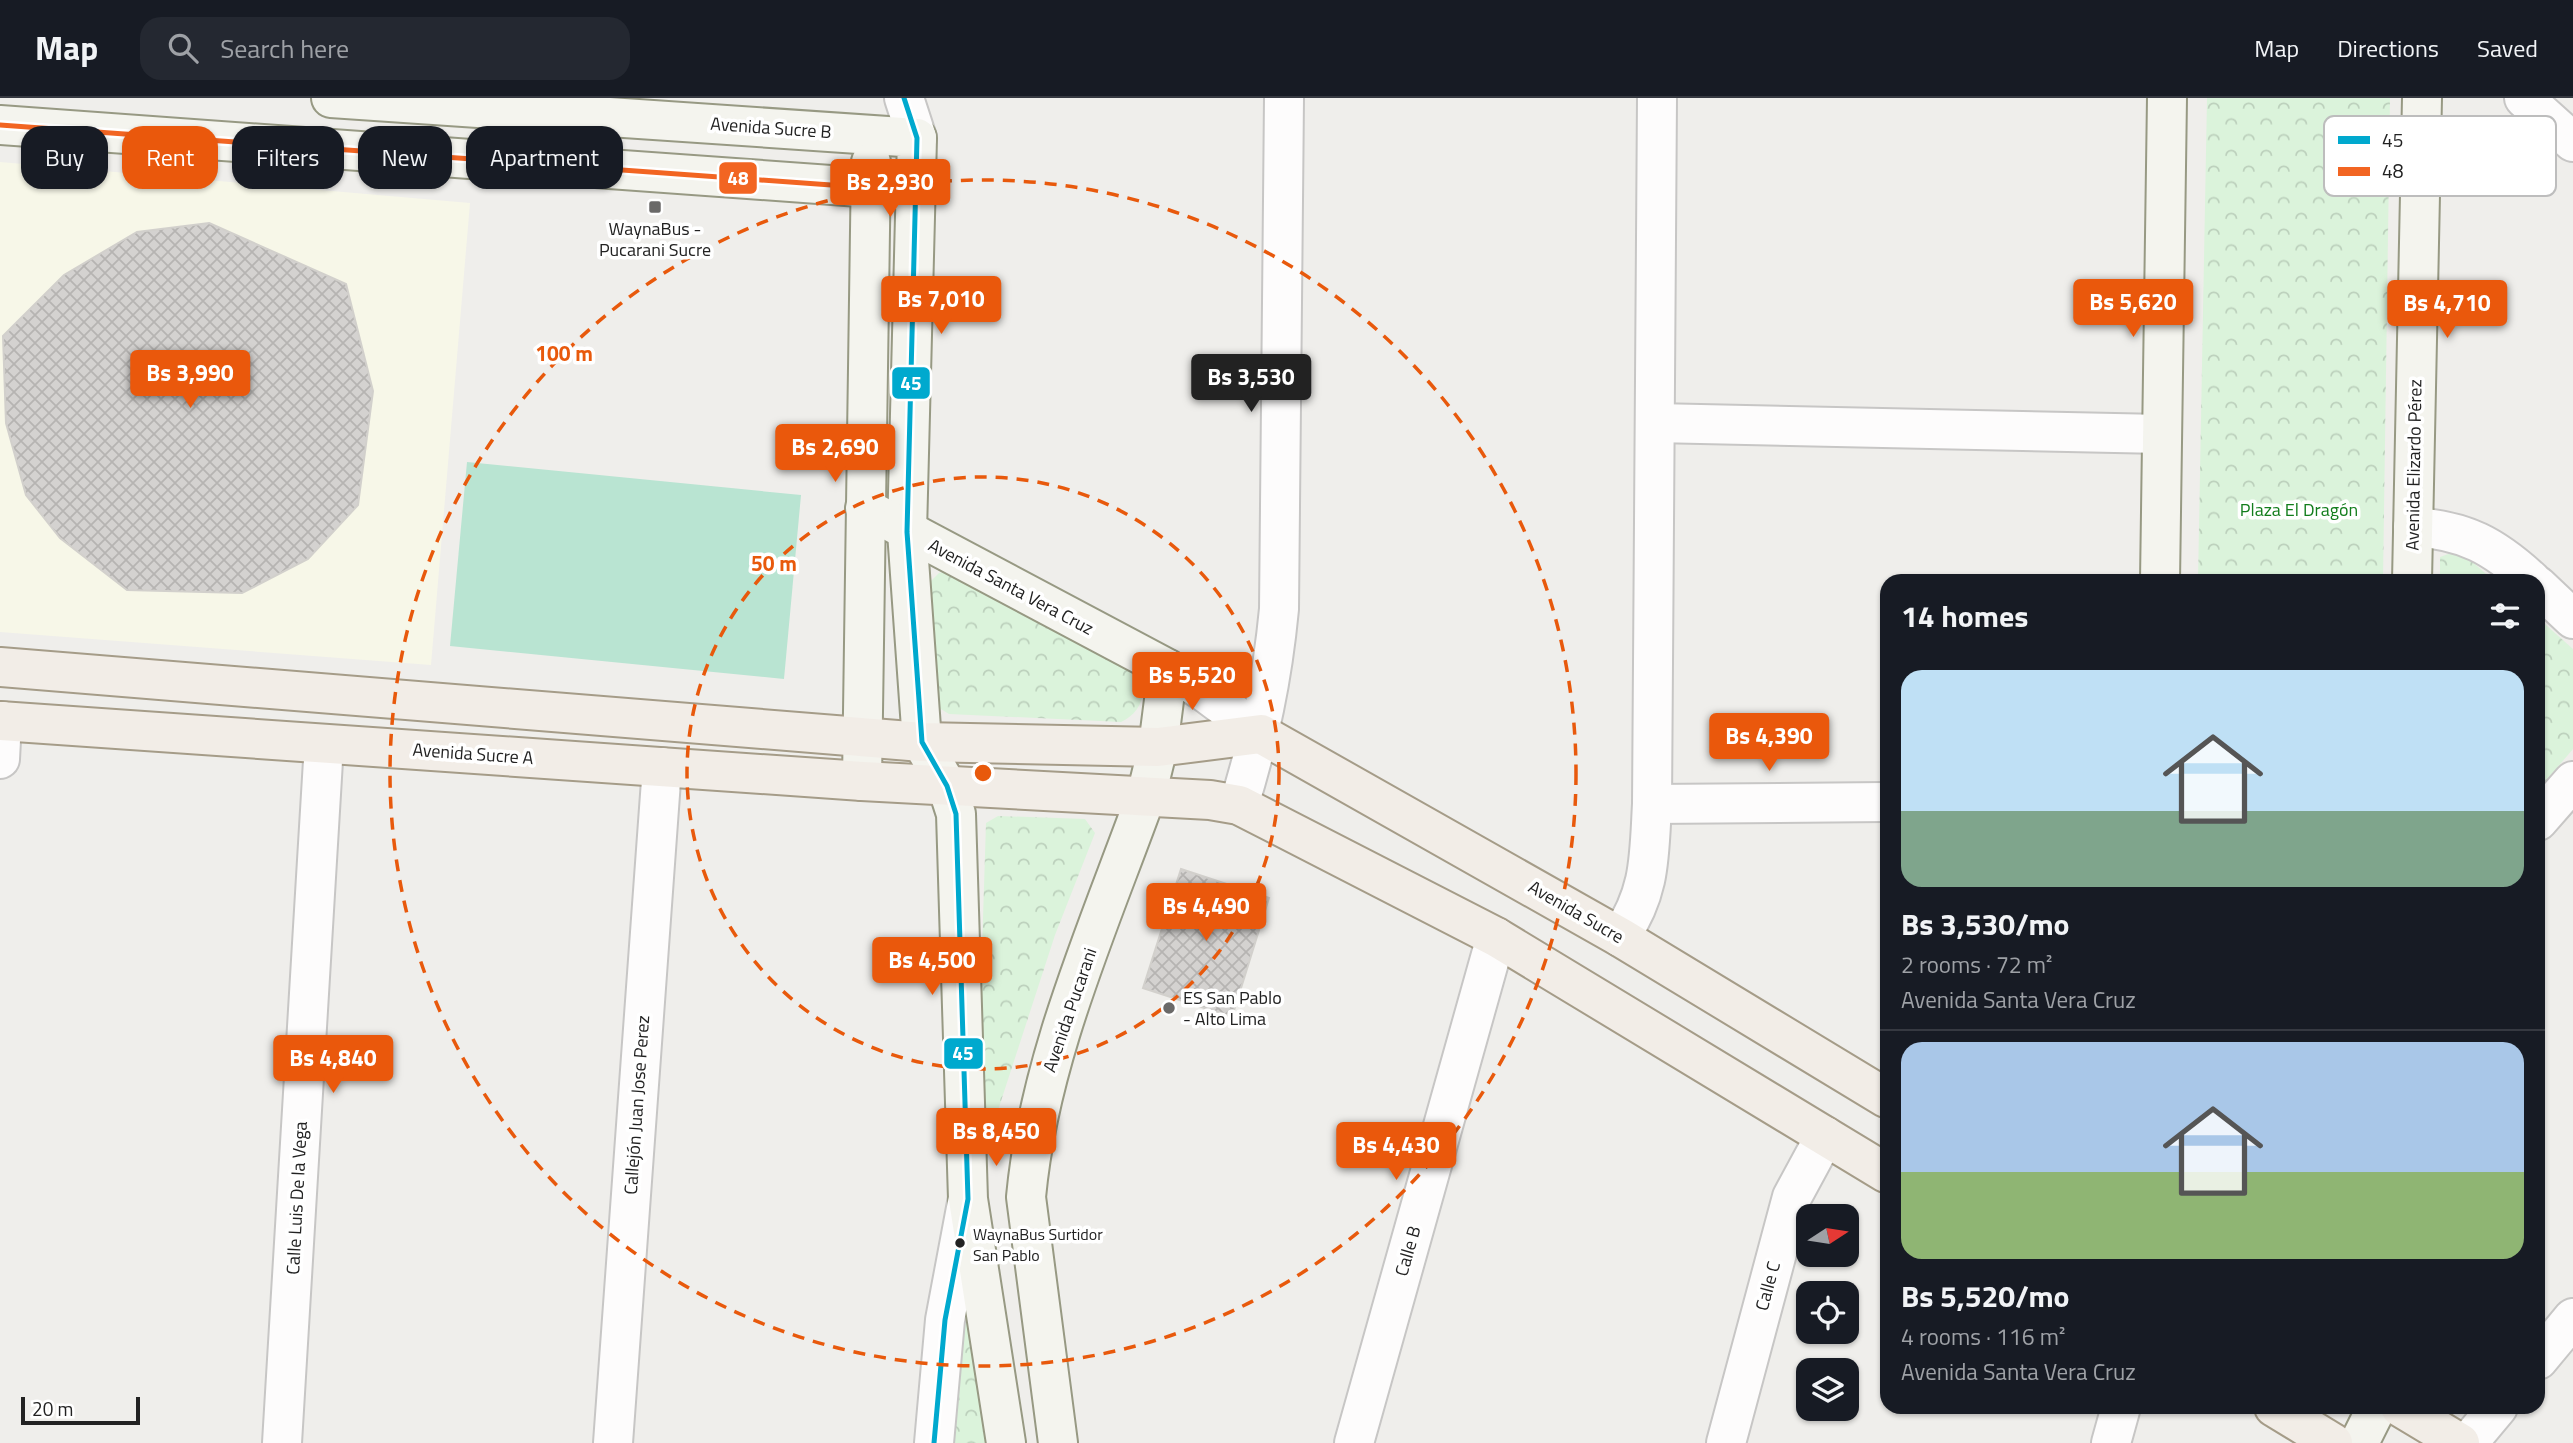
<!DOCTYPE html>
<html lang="en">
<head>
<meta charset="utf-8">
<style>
  body { margin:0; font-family:"Titillium Web",sans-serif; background:#242831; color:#f1f3f6; height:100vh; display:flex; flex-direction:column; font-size:26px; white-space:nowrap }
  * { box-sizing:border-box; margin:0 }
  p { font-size:23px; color:#9ea1a6 }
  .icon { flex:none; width:38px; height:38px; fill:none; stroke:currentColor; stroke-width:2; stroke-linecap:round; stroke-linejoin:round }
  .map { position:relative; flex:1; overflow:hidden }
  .details { position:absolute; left:1880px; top:476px; width:665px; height:840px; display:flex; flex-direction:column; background:#171b24; border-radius:21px; box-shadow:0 2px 5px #0004 }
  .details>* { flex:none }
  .guide { position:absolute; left:21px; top:28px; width:665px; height:63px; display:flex; gap:14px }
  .needle { width:46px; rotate:78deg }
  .tools { position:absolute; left:1796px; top:1106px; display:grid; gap:14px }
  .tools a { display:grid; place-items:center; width:63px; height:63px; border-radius:14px; background:#171b24; box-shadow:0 2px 5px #0004; font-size:35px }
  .scale { position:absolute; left:21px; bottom:18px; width:119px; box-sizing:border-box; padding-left:7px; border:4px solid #222; border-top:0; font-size:19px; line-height:24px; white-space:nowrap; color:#222; -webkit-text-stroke:5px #fff; paint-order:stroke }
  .price { position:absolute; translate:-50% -60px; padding:0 16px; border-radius:7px; background:#ea580c; color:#fff; font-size:23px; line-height:46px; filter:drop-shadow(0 2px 4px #0008) }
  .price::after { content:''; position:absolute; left:50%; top:42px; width:21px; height:16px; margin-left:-10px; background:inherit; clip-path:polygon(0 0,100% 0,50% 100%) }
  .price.selected { background:#222; color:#fff }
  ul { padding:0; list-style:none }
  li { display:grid; align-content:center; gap:14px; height:371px; padding:0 21px }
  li+li { border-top:2px solid #363941 }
  li span { display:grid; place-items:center; height:217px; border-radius:21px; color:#555 }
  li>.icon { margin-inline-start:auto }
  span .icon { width:126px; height:126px; fill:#fffc; stroke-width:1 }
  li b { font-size:30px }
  h2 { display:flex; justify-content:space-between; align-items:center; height:84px; padding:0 21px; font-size:30px }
  .tag { padding:0 24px; border-radius:21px; background:#171b24; box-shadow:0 2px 5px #0004; font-size:24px; line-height:63px }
  .tag.selected { background:#ea580c; color:#fff }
  header { display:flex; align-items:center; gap:42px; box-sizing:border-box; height:98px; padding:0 35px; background:#171b24; border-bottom:2px solid #363941 }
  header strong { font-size:33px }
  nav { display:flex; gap:38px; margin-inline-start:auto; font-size:24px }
  .search { width:490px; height:63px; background:#242831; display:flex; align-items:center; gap:18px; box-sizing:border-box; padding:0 24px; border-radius:21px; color:#9ea1a6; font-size:26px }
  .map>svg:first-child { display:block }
</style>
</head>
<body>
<header>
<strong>Map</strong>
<div class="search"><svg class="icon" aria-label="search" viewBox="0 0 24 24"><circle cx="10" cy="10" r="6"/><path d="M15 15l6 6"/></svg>Search here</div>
<nav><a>Map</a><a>Directions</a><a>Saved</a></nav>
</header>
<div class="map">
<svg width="2573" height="1345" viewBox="0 0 2573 1345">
  <defs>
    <pattern id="park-crowns" width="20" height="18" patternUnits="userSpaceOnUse" patternTransform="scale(1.75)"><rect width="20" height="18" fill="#dbf3db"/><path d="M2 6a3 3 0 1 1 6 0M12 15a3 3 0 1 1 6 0" fill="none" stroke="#bcd0bc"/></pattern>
    <pattern id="building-cross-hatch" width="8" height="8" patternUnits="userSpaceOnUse" patternTransform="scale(1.75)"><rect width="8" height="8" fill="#d4d2d0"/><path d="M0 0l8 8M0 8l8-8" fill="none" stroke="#b6b4b2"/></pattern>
  </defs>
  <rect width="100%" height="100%" fill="#efeeeb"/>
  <!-- education -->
  <polygon fill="#f7f7e8" points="0,64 470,105 431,567 0,534"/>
  <!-- park -->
  <g fill="url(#park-crowns)">
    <polygon points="2207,0 2390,0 2383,483 2198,483"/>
    <polygon points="2459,452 2494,483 2440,483 2440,459"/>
    <path d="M959 471 1135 575C1150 593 1141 615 1121 624L949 616 936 608 929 485 939 475Z"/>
    <polygon points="2538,520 2573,551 2573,651 2538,692"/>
    <polygon points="998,718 1085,721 1095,735 1055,837 988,1043 976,1043 986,725"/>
    <polygon points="956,1204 971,1212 990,1345 949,1345"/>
  </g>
  <!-- pitch -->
  <polygon fill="#b9e4d2" points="467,364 801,397 784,581 450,548"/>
  <!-- building -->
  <g fill="url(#building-cross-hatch)" stroke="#d2d0cc" stroke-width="2">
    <polygon points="209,125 346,186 373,293 358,407 308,461 242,495 127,492 60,440 26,397 6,325 3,238 64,177 137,134"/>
    <polygon points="1181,771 1269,800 1232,919 1143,890"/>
  </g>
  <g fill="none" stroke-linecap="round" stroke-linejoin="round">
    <defs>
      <g id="street">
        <polyline points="904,0 917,40"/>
        <polyline points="2524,0 2573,44"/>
        <polyline points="1655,325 2162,336"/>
        <path d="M2413 429C2465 432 2494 448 2532 483"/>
        <polyline points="2538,488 2573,521"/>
        <polyline points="1168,571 1203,593 1261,636"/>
        <polyline points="0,661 2,623"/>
        <polyline points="1652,706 1886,704"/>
        <path d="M1239 707C1260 637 1272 584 1279 511L1284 0"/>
        <polyline points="2538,723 2573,683"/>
        <path d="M1620 839C1651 793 1649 759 1652 706L1657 0"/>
        <polyline points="2538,1262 2573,1220"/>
        <polyline points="282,1345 324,646"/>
        <polyline points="613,1345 662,669"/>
        <polyline points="934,1345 945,1222 967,1105"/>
        <polyline points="1354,1345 1496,839"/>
        <polyline points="1726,1345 1792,1099 1825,1038"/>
        <polyline points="2111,1345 2121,1309"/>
        <polyline points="2468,1345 2498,1309"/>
      </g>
      <g id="secondary">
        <polyline points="331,0 917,40 907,434 922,644 947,688 956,716 968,1101 1006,1345"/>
        <polyline points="0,27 914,93"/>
        <path d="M865 410 1168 571 1158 649 1146 698C1099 828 1039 960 1026 1099L1058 1345"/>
        <polyline points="2160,483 2167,0"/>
        <polyline points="2412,483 2422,0"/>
        <polyline points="862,683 871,64"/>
        <polyline points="2359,1345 2377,1309"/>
      </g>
      <g id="primary">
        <polyline points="0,569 922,644 1158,649 1261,636 1620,839 1886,1000"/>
        <polyline points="0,623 862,683 1210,702 1239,707 1496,839 1886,1075"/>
        <polyline points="2274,1309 2333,1345"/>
        <polyline points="2400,1309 2460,1345"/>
      </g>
    </defs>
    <!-- street casing -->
    <use href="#street" stroke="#c7c6c5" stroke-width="42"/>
    <!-- secondary casing -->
    <use href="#secondary" stroke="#979983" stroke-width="42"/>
    <!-- primary casing -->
    <use href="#primary" stroke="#a59c88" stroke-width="42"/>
    <!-- street -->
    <use href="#street" stroke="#fdfcfc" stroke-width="38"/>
    <!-- secondary -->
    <use href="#secondary" stroke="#f4f4ee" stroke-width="38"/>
    <!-- primary -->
    <use href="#primary" stroke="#f2ede7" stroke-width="38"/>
    <defs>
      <polyline id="bus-1" points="904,0 917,40 907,434 922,644 947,688 956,716 968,1101 945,1222 934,1345"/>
      <polyline id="bus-2" points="0,27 914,93"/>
    </defs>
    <!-- bus-1 casing -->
    <use href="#bus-1" stroke="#fff" stroke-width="10"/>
    <!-- bus-2 casing -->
    <use href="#bus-2" stroke="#fff" stroke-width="10"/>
    <!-- bus-1 -->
    <use href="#bus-1" stroke="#00a9ce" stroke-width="5"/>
    <!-- bus-2 -->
    <use href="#bus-2" stroke="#f26522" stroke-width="5"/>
  </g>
  <!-- distance rings -->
  <g fill="none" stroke="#e8590c" stroke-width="3.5" stroke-dasharray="12 9">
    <circle cx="983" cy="675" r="296"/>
    <circle cx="983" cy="675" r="593"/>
  </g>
  <!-- markers -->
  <g fill="#6a6968" stroke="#fff" stroke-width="2.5">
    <rect x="648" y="102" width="14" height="14" rx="3.5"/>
    <circle cx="1169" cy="910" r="7"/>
  </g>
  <circle fill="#222" stroke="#fff" stroke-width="2.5" cx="960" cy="1145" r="6"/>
  <g text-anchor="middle" stroke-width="7" stroke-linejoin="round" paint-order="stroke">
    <!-- bus labels -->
    <g font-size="16" fill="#222" stroke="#fff" text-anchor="start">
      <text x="973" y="1142">WaynaBus Surtidor<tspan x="973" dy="21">San Pablo</tspan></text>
    </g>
    <!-- street labels -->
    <g font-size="18" fill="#222" stroke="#fff">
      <text transform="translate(771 30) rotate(4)" y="6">Avenida Sucre B</text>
      <text transform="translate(2414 367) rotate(-89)" y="6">Avenida Elizardo Pérez</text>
      <text transform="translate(1011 489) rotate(28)" y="6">Avenida Santa Vera Cruz</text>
      <text transform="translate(473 656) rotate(4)" y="6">Avenida Sucre A</text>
      <text transform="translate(1576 814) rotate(30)" y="6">Avenida Sucre</text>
      <text transform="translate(1070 912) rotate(-71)" y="6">Avenida Pucarani</text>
      <text transform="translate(637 1007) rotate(-86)" y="6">Callejón Juan Jose Perez</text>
      <text transform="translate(297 1100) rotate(-87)" y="6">Calle Luis De la Vega</text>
      <text transform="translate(1408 1153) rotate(-74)" y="6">Calle B</text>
      <text transform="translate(1768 1188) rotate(-75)" y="6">Calle C</text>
    </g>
    <!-- poi labels -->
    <g font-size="18" fill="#222" stroke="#fff">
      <text x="655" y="137">WaynaBus -<tspan x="655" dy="21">Pucarani Sucre</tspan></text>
      <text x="1183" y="906" text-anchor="start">ES San Pablo<tspan x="1183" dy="21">- Alto Lima</tspan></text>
    </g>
    <!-- park labels -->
    <g font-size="18" fill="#127d1c" stroke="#fff">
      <text x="2299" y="418">Plaza El Dragón</text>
    </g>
  </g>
  <!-- legend -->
  <rect x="2324" y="18" width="232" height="80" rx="10" fill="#fff" stroke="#bdbdbd" stroke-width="2"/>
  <rect x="2338" y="38" width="32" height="8" fill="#00a9ce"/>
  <rect x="2338" y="69" width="32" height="9" fill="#f26522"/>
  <g font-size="19" fill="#222">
    <text x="2382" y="49">45</text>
    <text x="2382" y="80">48</text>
  </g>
  <circle cx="983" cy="675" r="10" fill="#e8590c" stroke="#fff" stroke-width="3.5"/>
  <g font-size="21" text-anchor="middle" font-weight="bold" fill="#e8590c" stroke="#fff" stroke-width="7" stroke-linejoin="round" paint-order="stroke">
    <text x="564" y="263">100 m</text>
    <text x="774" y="473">50 m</text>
  </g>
  <g stroke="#fff" stroke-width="2.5">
    <rect x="718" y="63" width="40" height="34" rx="7" fill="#f26522"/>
    <rect x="891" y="268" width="40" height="34" rx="7" fill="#00a9ce"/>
    <rect x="943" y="939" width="41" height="33" rx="7" fill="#00a9ce"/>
  </g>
  <g font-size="19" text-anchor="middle" font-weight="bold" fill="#fff">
    <text x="738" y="87">48</text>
    <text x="911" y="292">45</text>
    <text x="963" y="962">45</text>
  </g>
</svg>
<div class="tools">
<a><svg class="needle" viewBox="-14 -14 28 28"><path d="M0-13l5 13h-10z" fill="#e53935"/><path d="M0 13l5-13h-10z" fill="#9ea1a6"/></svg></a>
<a><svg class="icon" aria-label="locate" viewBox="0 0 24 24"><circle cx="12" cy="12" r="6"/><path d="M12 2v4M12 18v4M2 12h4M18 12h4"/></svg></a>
<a><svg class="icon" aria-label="layers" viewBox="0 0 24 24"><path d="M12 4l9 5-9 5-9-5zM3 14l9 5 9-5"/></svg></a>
</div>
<div class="scale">20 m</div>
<b class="price" style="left:890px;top:121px">Bs 2,930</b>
<b class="price" style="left:941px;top:238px">Bs 7,010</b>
<b class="price" style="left:2133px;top:241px">Bs 5,620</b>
<b class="price" style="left:2447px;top:242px">Bs 4,710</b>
<b class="price" style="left:190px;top:312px">Bs 3,990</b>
<b class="price selected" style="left:1251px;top:316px">Bs 3,530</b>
<b class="price" style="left:835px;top:386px">Bs 2,690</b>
<b class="price" style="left:1192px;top:614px">Bs 5,520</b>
<b class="price" style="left:1769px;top:675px">Bs 4,390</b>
<b class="price" style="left:1206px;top:845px">Bs 4,490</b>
<b class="price" style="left:932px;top:899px">Bs 4,500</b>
<b class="price" style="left:333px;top:997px">Bs 4,840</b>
<b class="price" style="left:996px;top:1070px">Bs 8,450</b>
<b class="price" style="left:1396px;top:1084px">Bs 4,430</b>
<div class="guide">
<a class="tag">Buy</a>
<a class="tag selected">Rent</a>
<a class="tag">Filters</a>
<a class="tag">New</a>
<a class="tag">Apartment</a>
</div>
<section class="details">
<h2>14 homes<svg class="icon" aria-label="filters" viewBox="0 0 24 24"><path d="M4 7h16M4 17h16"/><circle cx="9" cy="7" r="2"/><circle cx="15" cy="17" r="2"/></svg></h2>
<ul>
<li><span style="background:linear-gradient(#bfe0f5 65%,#7fa58c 0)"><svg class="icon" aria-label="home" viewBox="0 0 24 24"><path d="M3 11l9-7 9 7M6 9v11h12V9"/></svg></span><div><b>Bs 3,530/mo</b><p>2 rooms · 72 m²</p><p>Avenida Santa Vera Cruz</p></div></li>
<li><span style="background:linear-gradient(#a9c7e8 60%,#8fb573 0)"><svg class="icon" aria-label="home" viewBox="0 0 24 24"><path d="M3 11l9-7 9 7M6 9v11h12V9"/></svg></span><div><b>Bs 5,520/mo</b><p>4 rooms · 116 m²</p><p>Avenida Santa Vera Cruz</p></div></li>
</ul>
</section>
</div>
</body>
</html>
